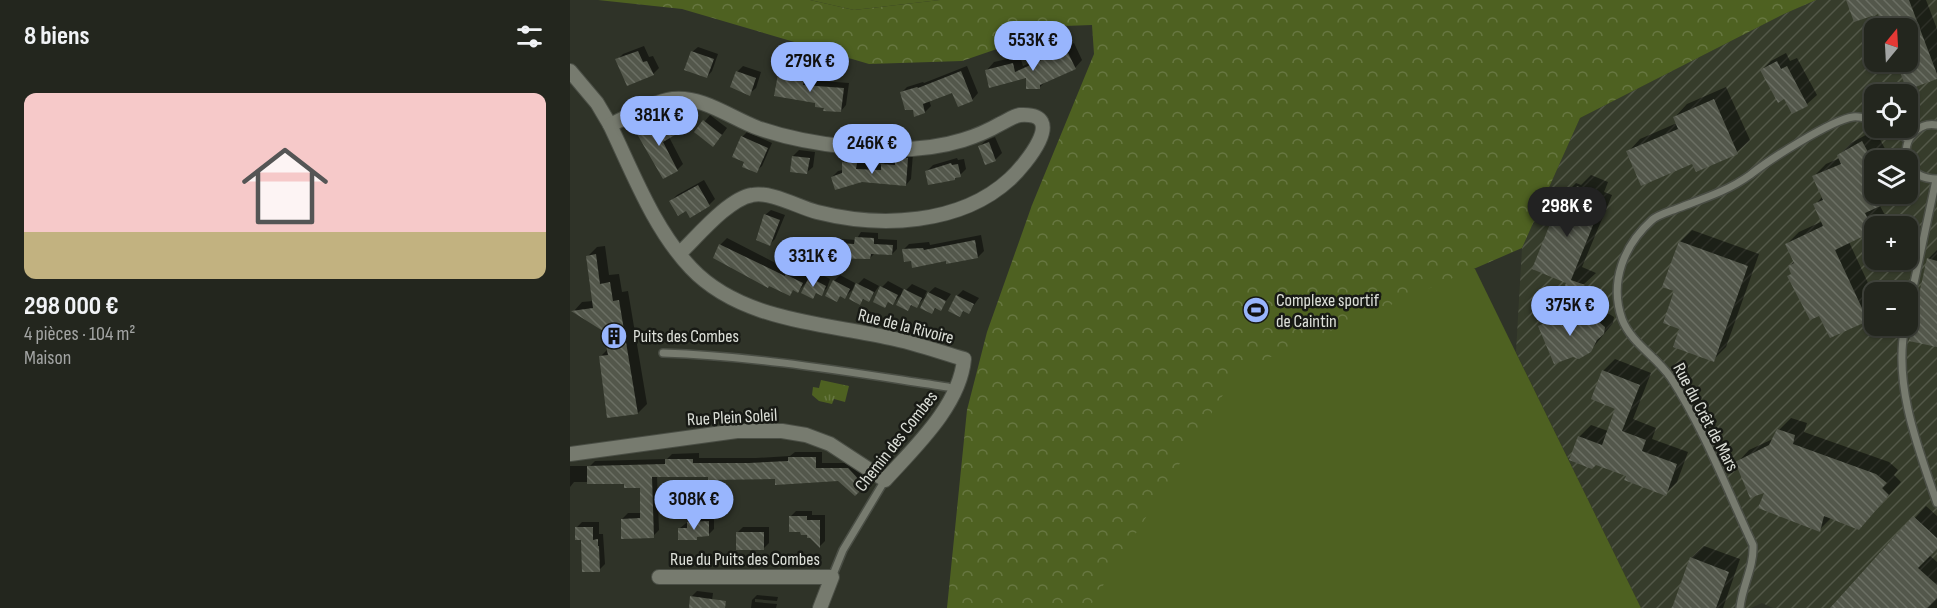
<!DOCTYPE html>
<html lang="fr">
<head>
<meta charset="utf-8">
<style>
  body { margin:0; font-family:"Sofia Sans Condensed",sans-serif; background:#2f322b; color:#f1f3f6; height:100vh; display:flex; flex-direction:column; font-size:22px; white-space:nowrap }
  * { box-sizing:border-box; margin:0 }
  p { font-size:20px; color:#a3a5a4 }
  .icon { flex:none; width:33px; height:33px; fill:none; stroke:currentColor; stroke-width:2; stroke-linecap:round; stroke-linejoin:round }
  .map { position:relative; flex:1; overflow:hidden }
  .panel { display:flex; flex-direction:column; background:#23261e; width:570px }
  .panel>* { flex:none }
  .needle { width:39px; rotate:18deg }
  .buttons { position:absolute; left:1294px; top:18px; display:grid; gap:12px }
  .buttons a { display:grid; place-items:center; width:54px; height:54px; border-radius:12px; background:#23261e; box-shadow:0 2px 4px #0004,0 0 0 2px #40433c; font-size:30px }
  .price { position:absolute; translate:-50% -51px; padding:0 14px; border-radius:21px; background:#98b5fd; color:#111; font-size:20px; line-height:39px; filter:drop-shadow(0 2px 3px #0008) }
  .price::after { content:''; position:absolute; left:50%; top:36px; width:18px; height:14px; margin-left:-9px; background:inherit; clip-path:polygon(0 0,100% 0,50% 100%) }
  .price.current { background:#222; color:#fff }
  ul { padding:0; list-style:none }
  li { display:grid; align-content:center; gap:12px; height:318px; padding:0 24px }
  li span { display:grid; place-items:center; height:186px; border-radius:12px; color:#555 }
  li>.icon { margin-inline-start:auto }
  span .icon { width:108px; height:108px; fill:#fffc; stroke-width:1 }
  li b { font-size:26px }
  h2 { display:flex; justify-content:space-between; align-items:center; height:72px; padding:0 24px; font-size:26px }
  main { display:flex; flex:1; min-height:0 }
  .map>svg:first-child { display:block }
</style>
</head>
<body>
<main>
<section class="panel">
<h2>8 biens<svg class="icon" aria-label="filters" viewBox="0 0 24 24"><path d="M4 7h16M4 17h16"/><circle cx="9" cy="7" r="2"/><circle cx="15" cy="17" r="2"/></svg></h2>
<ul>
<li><span style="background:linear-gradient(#f6c9c9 75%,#c2b280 0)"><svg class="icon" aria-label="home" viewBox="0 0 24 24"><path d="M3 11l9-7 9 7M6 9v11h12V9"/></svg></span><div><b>298 000 €</b><p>4 pièces · 104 m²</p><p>Maison</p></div></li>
</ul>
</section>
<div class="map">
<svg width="1367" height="608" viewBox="0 0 1367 608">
  <defs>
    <pattern id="industrial-furrows" width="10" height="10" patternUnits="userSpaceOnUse" patternTransform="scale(1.5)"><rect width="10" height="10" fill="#363c2b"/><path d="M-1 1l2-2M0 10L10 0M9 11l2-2" fill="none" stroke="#535849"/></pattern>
    <pattern id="forest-crowns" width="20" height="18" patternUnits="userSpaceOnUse" patternTransform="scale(1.5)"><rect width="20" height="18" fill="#4e6121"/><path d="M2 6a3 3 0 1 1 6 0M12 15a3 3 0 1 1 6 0" fill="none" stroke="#677741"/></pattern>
    <pattern id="park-tufts" width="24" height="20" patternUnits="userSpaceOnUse" patternTransform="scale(1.5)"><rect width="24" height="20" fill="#4e6121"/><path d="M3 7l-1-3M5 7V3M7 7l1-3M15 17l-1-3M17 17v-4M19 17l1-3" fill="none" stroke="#677741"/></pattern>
    <pattern id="building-back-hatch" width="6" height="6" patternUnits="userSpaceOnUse" patternTransform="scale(1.5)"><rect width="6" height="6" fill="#53574b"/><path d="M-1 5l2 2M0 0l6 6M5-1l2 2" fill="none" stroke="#6b6f64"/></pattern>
  </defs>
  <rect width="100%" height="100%" fill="#2f3328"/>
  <!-- industrial -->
  <path fill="url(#industrial-furrows)" fill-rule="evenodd" d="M1246 0H1367V608H1203L1192 603 1181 608H1071L946 352 952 248 1010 118 1214 14ZM1305 28H1338V62H1305ZM1305 94H1338V128H1305ZM1305 160H1338V194H1305ZM1305 226H1338V260H1305ZM1305 292H1338V326H1305Z"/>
  <!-- grass -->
  <g fill="#4e6121">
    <polygon points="240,0 370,0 284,10"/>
    <polygon points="462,205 905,269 1071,608 421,608"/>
  </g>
  <!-- forest -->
  <polygon fill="url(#forest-crowns)" points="28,0 240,0 284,10 370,0 1246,0 1214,14 1010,118 952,248 668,371 519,608 377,608 397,410 417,332 462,205 524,54 522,25 494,26 392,61 299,64 112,9"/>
  <!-- park -->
  <polygon fill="url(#park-tufts)" points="251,380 279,386 275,402 264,399 262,404 249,401 242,395 243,387 249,388"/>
  <!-- shadow -->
  <g fill="#0007">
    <polygon points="1277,0 1356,0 1367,29 1367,78 1338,88 1327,62 1338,62 1338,28 1315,28 1308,12"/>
    <polygon points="504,43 512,60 505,68 476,81 469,88 457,76 417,70 424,62 450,56 453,66"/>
    <polygon points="74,46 79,57 83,56 89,68 83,74 47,60 53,54"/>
    <polygon points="128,47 148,54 142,71 137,77 122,52"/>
    <polygon points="1216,53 1220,61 1227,58 1247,95 1237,104 1223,112 1215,97 1192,70 1201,61"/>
    <polygon points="173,66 191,72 186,88 179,94 167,72"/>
    <polygon points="397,66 408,93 402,100 383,91 359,100 361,106 355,112 344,108 331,93 337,87 353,82 354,83"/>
    <polygon points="215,69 239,74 238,80 279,83 276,105 271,111 255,107 209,75"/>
    <polygon points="1156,87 1180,140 1167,152 1123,162 1058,152 1070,139 1107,123 1105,117 1117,104"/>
    <polygon points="102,114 110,128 99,137 113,164 107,170 69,134 75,128"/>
    <polygon points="140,115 157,128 149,139 126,132"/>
    <polygon points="1305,130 1321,160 1305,160 1305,194 1327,194 1310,206 1316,217 1304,229 1279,242 1305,298 1305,312 1297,320 1250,314 1222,273 1219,266 1225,261 1216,245 1229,232 1253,221 1245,205 1253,196 1244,176 1256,164 1270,158 1269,155 1281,143"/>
    <polygon points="177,132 202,143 192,166 186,171 172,137"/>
    <polygon points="425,137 432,153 426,159 416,163 409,147 415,141"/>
    <polygon points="229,150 245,152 243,167 236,173 223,156"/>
    <polygon points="332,153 343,153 341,179 336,185 262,177 268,171 273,170 274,163 280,157 292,158 291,163 313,165 319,158 327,159"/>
    <polygon points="387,158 388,160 394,159 396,169 390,175 357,171 363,165"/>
    <polygon points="1021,175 1038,182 1034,192 1042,195 1012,267 1026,273 1014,284 994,293 998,282 994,195 1006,183 1011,185"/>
    <polygon points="134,180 145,199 139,205 117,209 101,201 107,195"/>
    <polygon points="201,210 215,215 205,239 200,244 195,215"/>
    <polygon points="1122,230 1189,254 1156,347 1143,360 1111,328 1106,290 1110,242"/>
    <polygon points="291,232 308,233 308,239 327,240 327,249 322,254 305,253 300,258 252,243 257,238 286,240"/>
    <polygon points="411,235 414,251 408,257 342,259 333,250 339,244 359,242 360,245"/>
    <polygon points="157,238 221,271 223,269 240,278 246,272 260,279 257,288 251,294 247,292 243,297 237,282 228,291 224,289 219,294 145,257 151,244"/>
    <polygon points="35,246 39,275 49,274 52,292 58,291 77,404 68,413 30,357 38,349 34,330 4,311 12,302 23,301 17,257 27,247"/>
    <polygon points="1367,250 1367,345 1341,339 1359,258"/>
    <polygon points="270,275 285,283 283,289 294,278 309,286 299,300 295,298 290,303 286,286 275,297 271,295 267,300 264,281"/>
    <polygon points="318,281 333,289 331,295 342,284 357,291 354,297 365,287 381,294 370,309 367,307 362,312 357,295 347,306 343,304 338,309 334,292 323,303 319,301 314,306 312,287"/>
    <polygon points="393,290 409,298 399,312 395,310 390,315 387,296"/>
    <polygon points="1011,302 1015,310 1030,316 1039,314 1044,317 1043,323 1020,351 970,327 979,317"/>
    <polygon points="1045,359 1081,373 1063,419 1086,428 1082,439 1118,452 1107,482 1095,494 1058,475 1009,437 1021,425 1038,431 1047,408 1033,371"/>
    <polygon points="1221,418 1237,423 1234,432 1319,462 1328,470 1324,475 1331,482 1288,529 1261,518 1249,530 1197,490 1167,463 1179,450 1205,438 1209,430"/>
    <polygon points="225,452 252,452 252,463 284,463 300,479 285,494 268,480 87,476 89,530 83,536 52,519 58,513 72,513 71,487 56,482 4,482 0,487 0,466 20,466 25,461 97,459 102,454 129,453 129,458 186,458 220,456"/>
    <polygon points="1356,506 1367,516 1367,547 1359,555 1367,562 1367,608 1262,608"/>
    <polygon points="226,511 242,511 242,515 255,515 255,541 250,546 220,517"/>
    <polygon points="144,516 144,529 138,535 129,535 126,538 110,528 124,517"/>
    <polygon points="12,522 29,522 29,534 33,534 35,564 29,570 6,528"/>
    <polygon points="173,527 199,527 199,543 194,548 167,533"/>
    <polygon points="1134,546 1170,559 1153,608 1103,608 1121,558"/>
    <polygon points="127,591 143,593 141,608 120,608 121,597"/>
    <polygon points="187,595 208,597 207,601 185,599 185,602 207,604 206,608 181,608 182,600"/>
  </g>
  <!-- building -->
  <g fill="url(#building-back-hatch)">
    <polygon points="1276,0 1339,0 1367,74 1367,79 1337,90 1326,62 1338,62 1338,28 1313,28 1308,14 1284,22"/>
    <polygon points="496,49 506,69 470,85 470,89 456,89 456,78 419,88 415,70 443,63 445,72"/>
    <polygon points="68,51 73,62 77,61 84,75 57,86 45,59"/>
    <polygon points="121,51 144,59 137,78 114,70"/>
    <polygon points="1207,61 1211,69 1217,66 1238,106 1222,114 1214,99 1208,103 1190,70"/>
    <polygon points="166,71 186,78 180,96 160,87"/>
    <polygon points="391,71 403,101 388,107 382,93 353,104 355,113 344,117 343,110 335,110 330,92 347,87 348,88"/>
    <polygon points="208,74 234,80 233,85 274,88 271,112 253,111 254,108 245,107 245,103 204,96"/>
    <polygon points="1144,99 1168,154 1126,172 1122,164 1071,186 1056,151 1108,129 1103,117"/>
    <polygon points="96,119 105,135 93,142 108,171 93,179 67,134"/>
    <polygon points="133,120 152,135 143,147 124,132"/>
    <polygon points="171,136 198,148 187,173 172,167 174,162 162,157"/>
    <polygon points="1292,141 1305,165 1305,194 1337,194 1295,213 1304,231 1265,250 1298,321 1260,338 1249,316 1240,320 1217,276 1221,274 1218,266 1224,263 1215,244 1253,226 1243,204 1253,200 1242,176 1271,164 1267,155"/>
    <polygon points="419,142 426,161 415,165 408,146"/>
    <polygon points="222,156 240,158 237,174 220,172"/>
    <polygon points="325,158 338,158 336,186 292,182 265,190 261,177 272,173 272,162 287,163 286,169 311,170 311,164 325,165"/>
    <polygon points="381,163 382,165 388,164 391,177 385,178 385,180 358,185 355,171"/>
    <polygon points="128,185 140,206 120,218 116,211 108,216 99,201"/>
    <polygon points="1007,186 1027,194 1022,204 1030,208 1001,280 1015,285 991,296 996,283 962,269 992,194 1002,198"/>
    <polygon points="194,214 210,220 200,246 186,240"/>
    <polygon points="285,237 304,238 304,244 323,245 322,255 301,254 300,259 250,258 251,242 284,244"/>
    <polygon points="405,240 408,258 376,264 376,261 342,268 341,261 334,262 332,249 353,248 354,250"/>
    <polygon points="1109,241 1178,266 1144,362 1103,347 1109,329 1093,323 1104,291 1092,287"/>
    <polygon points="149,244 215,276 215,274 233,283 228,293 223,290 220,296 199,286 198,288 143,258"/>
    <polygon points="26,254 30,284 40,282 43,301 49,300 68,414 37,418 29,356 38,355 33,331 1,311 23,308 16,256"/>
    <polygon points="1357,258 1367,261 1367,347 1339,341"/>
    <polygon points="239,277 256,286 252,296 246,293 243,299 231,293"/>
    <polygon points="263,280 280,289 275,299 270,296 267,302 255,296"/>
    <polygon points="286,283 304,292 299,302 293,299 290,305 279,299"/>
    <polygon points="310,286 328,295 323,305 318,302 315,308 303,302"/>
    <polygon points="334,289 352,298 347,308 341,305 338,311 326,305"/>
    <polygon points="358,292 376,301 371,311 365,308 362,314 350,308"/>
    <polygon points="386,295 404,304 399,314 393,311 390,317 378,311"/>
    <polygon points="1002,311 1006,319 1020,325 1029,322 1035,327 1034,334 1027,340 1021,352 1009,359 1003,357 984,364 968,326"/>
    <polygon points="1032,370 1070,385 1052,431 1076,440 1072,451 1107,464 1096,496 1054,480 1056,476 1026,465 1022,469 999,460 1008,436 1032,445 1045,409 1021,399"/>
    <polygon points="1207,429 1225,435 1223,444 1306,474 1317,483 1312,488 1319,495 1289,530 1254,516 1250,532 1188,508 1194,493 1180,498 1165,462 1199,445"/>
    <polygon points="218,457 246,457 246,468 278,468 295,486 285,496 268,481 205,485 205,479 138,480 138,477 82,477 84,538 51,539 51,519 70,518 70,488 54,488 54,484 17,484 17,466 95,464 95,459 123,459 123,463 179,463 218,461"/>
    <polygon points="219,516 237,516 237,520 250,520 250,548 240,538 237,538 237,535 231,535 230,532 219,532"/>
    <polygon points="1343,516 1367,538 1367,549 1348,568 1367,585 1367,598 1357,608 1260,608"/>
    <polygon points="139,521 139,536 127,537 127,540 108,540 108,528 117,528 117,522"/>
    <polygon points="5,527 23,527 23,540 28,539 28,546 29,546 30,572 12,572 11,540 5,540"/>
    <rect x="166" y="532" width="28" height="18"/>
    <polygon points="1120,557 1159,572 1146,608 1102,608"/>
    <polygon points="120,596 156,601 155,608 119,608"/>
  </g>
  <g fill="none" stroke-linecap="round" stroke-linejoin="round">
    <defs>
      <g id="service">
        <polyline points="1318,128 1338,139"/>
        <path d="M1338 160C1331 142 1347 121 1367 125"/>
        <path d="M1338 161C1343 175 1354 179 1367 179"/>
        <polyline points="1338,311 1366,180"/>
        <path d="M1335 326C1323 384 1348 448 1367 503"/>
        <path d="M93 353C188 356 284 373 378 387L387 390"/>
        <polyline points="262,577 273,550 315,480"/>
        <path d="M1170 608C1172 586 1184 568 1183 545 1158 492 1133 427 1101 378 1087 357 1061 343 1052 319 1039 282 1054 245 1082 220 1088 215 1098 212 1106 209 1132 199 1158 191 1180 175 1199 160 1261 120 1283 117 1290 116 1298 119 1305 121"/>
      </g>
      <g id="minor">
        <polyline points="0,71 27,103 40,125"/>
        <path d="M0 454 167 431H212L236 435 260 444 315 480C345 447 390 405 394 359 370 352 345 343 320 338 254 323 171 321 121 268 84 229 63 173 40 125 60 116 82 102 103 99 133 96 161 118 188 128 217 138 249 144 280 147 317 151 358 151 393 140 406 136 418 131 430 124 437 121 443 116 450 115 500 112 454 166 440 179 390 225 310 228 247 212 228 207 201 191 182 195 158 199 127 237 109 254"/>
        <polyline points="89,577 262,577 250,608"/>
      </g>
    </defs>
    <!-- service casing -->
    <use href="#service" stroke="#4a4e45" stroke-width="10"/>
    <!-- minor casing -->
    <use href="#minor" stroke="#4a4e45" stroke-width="16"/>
    <!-- service -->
    <use href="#service" stroke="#777b6f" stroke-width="7"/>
    <!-- minor -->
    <use href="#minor" stroke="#777b6f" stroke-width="14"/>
  </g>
  <!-- icons -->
  <defs>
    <symbol id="stadium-disc" viewBox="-11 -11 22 22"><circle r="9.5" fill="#98b5fd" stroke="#181a15"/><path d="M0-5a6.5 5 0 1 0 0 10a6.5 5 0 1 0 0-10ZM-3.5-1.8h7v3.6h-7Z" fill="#111"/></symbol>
    <symbol id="building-disc" viewBox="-11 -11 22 22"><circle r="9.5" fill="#98b5fd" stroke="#181a15"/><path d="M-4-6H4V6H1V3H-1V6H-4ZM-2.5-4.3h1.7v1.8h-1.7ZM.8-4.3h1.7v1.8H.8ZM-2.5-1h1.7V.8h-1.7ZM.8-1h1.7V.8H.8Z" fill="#111"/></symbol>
  </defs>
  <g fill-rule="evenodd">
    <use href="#stadium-disc" x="671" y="295" width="30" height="30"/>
    <use href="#building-disc" x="29" y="321" width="30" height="30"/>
  </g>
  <g text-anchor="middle" stroke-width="5" stroke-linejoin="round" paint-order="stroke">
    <!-- poi labels -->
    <g font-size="18" fill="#dde0d9" stroke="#181a15" text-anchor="start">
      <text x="706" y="306">Complexe sportif<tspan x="706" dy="21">de Caintin</tspan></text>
      <text x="63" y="342">Puits des Combes</text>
    </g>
    <!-- street labels -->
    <g font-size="18" fill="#dde0d9" stroke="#181a15">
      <text transform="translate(336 326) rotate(14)" y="6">Rue de la Rivoire</text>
      <text transform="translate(162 417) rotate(-3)" y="6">Rue Plein Soleil</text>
      <text transform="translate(1136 417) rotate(62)" y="6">Rue du Crêt de Mars</text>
      <text transform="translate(326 441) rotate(-52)" y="6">Chemin des Combes</text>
      <text x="175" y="565">Rue du Puits des Combes</text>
    </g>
  </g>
</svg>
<div class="buttons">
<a><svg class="needle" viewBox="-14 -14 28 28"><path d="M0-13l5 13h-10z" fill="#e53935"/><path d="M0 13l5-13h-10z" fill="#a3a5a4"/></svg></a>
<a><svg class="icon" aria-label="locate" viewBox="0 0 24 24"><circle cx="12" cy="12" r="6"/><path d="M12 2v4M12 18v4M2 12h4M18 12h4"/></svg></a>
<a><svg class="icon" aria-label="layers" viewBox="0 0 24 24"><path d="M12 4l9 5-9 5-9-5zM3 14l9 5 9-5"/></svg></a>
<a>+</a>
<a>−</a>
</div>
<b class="price" style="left:463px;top:72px">553K €</b>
<b class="price" style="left:240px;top:93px">279K €</b>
<b class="price" style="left:89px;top:147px">381K €</b>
<b class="price" style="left:302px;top:175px">246K €</b>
<b class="price current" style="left:997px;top:238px">298K €</b>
<b class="price" style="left:243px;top:288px">331K €</b>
<b class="price" style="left:1000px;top:337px">375K €</b>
<b class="price" style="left:124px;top:531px">308K €</b>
</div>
</main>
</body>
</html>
